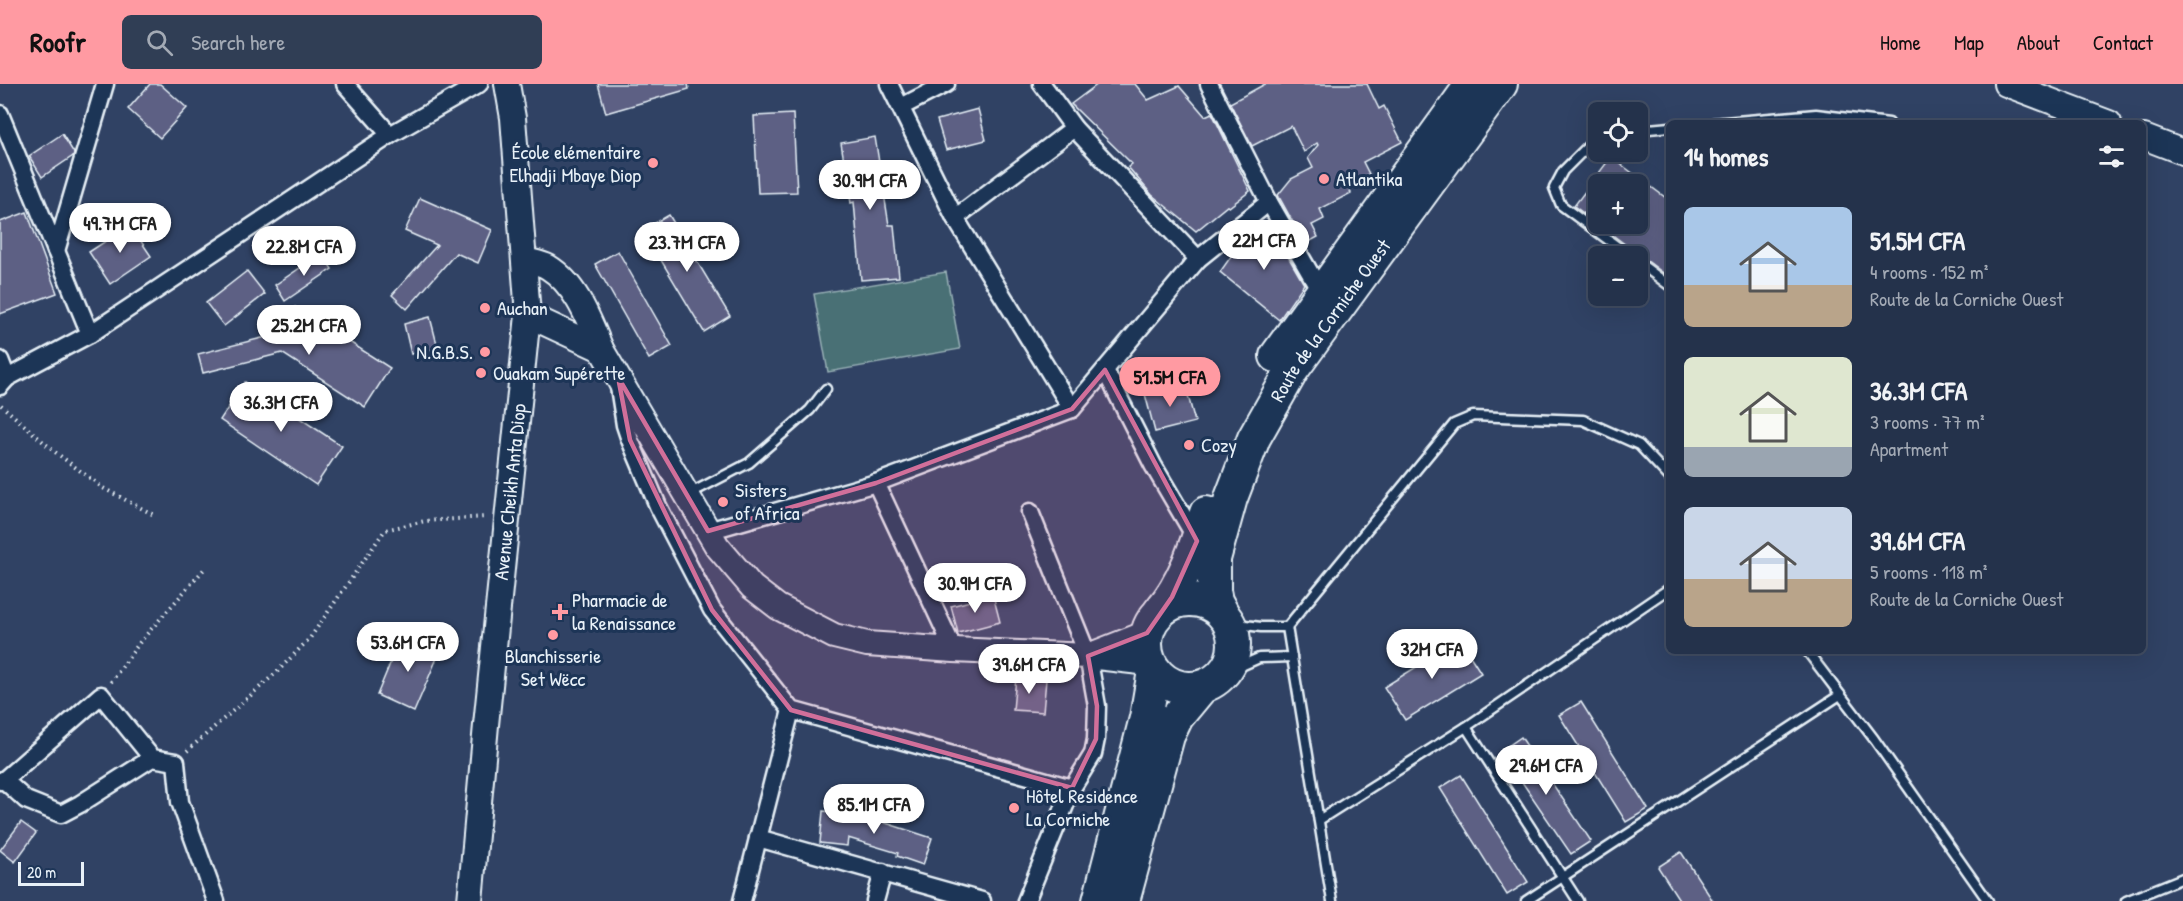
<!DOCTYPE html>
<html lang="en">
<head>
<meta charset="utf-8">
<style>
  body { margin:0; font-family:"Patrick Hand",sans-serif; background:#303e55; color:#f1f3f6; height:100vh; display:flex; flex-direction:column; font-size:22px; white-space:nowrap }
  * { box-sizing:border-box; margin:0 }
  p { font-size:20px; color:#a3aab5 }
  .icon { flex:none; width:33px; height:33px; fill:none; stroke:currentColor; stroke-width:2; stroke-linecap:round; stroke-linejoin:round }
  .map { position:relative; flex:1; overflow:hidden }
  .side { position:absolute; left:1666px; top:36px; width:480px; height:534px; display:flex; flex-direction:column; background:#24324b; border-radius:9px; box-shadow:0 6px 24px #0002,0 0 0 2px #414d63 }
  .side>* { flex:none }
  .fabs { position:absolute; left:1588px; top:18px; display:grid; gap:12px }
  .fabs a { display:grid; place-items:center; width:60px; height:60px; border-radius:9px; background:#24324b; box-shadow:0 6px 24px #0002,0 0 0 2px #414d63; font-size:30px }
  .scale { position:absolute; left:18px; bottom:15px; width:66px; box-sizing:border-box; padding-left:6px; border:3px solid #e8f1f8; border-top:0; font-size:16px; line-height:21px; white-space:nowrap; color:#e8f1f8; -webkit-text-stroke:4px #1d3557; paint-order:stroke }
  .price { position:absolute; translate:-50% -51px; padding:0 14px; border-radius:21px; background:#fff; color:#222; font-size:20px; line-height:39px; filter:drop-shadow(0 2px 3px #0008) }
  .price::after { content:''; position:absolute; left:50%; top:36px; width:18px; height:14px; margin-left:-9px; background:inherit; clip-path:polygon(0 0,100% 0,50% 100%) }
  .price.current { background:#ff9aa2; color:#111 }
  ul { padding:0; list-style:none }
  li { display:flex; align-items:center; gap:18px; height:150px; padding:0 18px }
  li span { display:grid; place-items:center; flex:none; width:168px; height:120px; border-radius:9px; color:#555 }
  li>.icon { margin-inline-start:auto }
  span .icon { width:72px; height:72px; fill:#fffc; stroke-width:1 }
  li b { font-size:26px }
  h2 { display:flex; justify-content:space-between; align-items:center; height:72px; padding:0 18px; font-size:26px }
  header { display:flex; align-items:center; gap:36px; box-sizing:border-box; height:84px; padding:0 30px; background:#ff9aa2; color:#111 }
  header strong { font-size:28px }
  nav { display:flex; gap:33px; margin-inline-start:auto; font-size:21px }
  .search { width:420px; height:54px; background:#303e55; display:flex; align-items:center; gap:15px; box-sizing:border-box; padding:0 21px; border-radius:9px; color:#a3aab5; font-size:22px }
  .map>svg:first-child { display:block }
</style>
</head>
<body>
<header>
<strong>Roofr</strong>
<div class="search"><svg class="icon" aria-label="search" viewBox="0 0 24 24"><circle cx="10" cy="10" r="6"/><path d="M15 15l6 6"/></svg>Search here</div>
<nav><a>Home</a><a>Map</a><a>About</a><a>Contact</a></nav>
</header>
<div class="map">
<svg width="2183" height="817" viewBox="0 0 2183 817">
  <rect width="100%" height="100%" fill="#304264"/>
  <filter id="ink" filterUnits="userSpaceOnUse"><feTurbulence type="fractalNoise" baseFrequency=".0167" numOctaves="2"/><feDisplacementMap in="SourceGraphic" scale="12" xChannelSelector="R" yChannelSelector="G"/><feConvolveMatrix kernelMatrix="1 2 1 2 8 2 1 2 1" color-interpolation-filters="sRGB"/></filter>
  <g filter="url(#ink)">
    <!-- green -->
    <polygon fill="#487074" stroke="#98b0b6" stroke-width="1.5" points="946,188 960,265 828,288 814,210"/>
    <!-- building -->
    <g fill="#5d6084" stroke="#e8f1f8" stroke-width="1.5" fill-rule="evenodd">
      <polygon points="150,0 160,0 187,24 160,54 128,25"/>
      <polygon points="598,0 688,0 689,5 606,29"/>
      <polygon points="1098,0 1135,0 1148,16 1179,2 1205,32 1212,29 1250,107 1229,123 1227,122 1196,147 1152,111 1128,83 1132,80 1071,20"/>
      <polygon points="1265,0 1367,0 1379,25 1384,22 1402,58 1363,78 1369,90 1347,101 1351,109 1320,125 1324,135 1312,141 1318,153 1305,160 1278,111 1291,95 1313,84 1308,74 1318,61 1317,59 1304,68 1291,42 1252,62 1230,19"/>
      <polygon points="978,25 986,56 946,66 937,36"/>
      <polygon points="793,30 797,108 758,109 754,32"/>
      <polygon points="62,50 74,69 73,72 42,93 29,72"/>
      <polygon points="875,53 889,141 894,141 899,193 861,196 854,118 851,119 841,59"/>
      <path d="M1611 73 1670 117V194L1574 122ZM1599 100H1638V140H1599Z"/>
      <polygon points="420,114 492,146 478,179 456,169 407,225 392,211 437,161 405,147"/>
      <polygon points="27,128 57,209 0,230 0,138"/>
      <polygon points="669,131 730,232 704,248 643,146"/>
      <polygon points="1268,138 1304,200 1279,236 1220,188 1249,147"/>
      <polygon points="130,141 151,172 110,200 89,168"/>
      <polygon points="618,167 672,262 649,275 595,180"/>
      <polygon points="322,169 332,185 285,217 275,201"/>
      <polygon points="247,187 265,210 224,242 206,219"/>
      <polygon points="295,223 390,284 365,323 282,269 203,289 198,270 278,250"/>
      <polygon points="430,233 438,264 411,270 404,240"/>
      <polygon points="245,298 342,362 316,401 220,336"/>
      <polygon points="1185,300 1195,338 1155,348 1145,310"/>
      <polygon points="993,511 1000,538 958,549 951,522"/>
      <polygon points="402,551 440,567 414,628 377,611"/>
      <polygon points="1460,556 1481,589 1405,636 1384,603"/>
      <polygon points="1016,593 1046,596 1043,628 1013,626"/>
      <polygon points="1581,618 1648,725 1626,738 1559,631"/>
      <polygon points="1521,653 1591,757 1571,770 1501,667"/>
      <polygon points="1461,691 1528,798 1507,811 1440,704"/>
      <polygon points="823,727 861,731 932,754 923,781 897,772 898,769 848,754 847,762 820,759"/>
      <polygon points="21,738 36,749 15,778 0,766"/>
      <polygon points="1681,768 1713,817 1680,817 1658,783"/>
    </g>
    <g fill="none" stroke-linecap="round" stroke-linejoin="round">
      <defs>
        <g id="lane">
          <polyline points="1713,39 1816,30 1889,39"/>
          <polyline points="1638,46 1670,43"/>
          <polyline points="1599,51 1563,87 1554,104 1561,121 1630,172"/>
          <polyline points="1638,178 1670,202"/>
          <polyline points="687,411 749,379 810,326 826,305"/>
          <polyline points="1229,539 1261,543 1287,543"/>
          <polyline points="1807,567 1874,655 1988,817"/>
          <polyline points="1217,596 1241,582 1259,574 1292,573"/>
          <polyline points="1466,643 1578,817"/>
          <polyline points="1319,736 1466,643 1670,504"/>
          <polyline points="1332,817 1287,543 1454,340 1473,332 1583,336 1639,361 1670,394"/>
          <polyline points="1526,817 1840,611"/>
          <polyline points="2126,817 2183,794"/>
        </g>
        <g id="street">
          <polyline points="345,0 390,51"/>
          <polyline points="889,0 955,134 1072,325"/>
          <polyline points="1042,0 1074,44 1198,175"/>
          <polyline points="1209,0 1269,118 1321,208"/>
          <polyline points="901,23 946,0"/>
          <polyline points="0,30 90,250"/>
          <polyline points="955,134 1074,44"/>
          <polyline points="56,167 105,0"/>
          <polyline points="0,276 7,294"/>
          <polyline points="1105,286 1153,381 1197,456"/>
          <polyline points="0,302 7,294 90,250 390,51 479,0"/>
          <polyline points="619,303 625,341 630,356 658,422 712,526 791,626 1072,704"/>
          <polyline points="876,399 954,566"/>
          <polyline points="708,447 876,399 1072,325 1198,175 1269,118"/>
          <polyline points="4,696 101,611 152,674"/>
          <polyline points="0,697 4,696 26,716 61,730 80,720 152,674 176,678 180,718 216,817"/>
          <polyline points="758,754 982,817"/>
          <polyline points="742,817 791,626"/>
          <polyline points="875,817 883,788"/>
          <polyline points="1026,817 1072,704 1093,670 1096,655 1097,622 1088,572 1030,428"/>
        </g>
        <g id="secondary">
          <polyline points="2006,0 2109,39"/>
          <polyline points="2144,53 2183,68"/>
          <path d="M525 176C532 178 541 179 548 183 576 200 589 236 601 265L717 462 752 503 778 523 834 552 867 560 954 566 1088 572 1149 579"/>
          <polyline points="528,231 601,265"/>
          <polyline points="1091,571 1147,549"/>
          <path id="s1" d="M470 817 486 641 528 231 513 34 507 0"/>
        </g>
        <g id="highway">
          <polyline points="1276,272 1472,0"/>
          <circle cx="1190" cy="560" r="44"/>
          <path d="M1160 527C1184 499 1195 464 1206 429"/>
          <path id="s2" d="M1224 532 1216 517 1214 507V475L1231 414 1254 354 1293 285 1501 0"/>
          <polyline points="1099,817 1146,634 1154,587"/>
          <polyline points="1123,817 1168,652 1177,633 1201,604"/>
        </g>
      </defs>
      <!-- lane casing -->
      <use href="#lane" stroke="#e8f1f8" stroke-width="13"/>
      <!-- street casing -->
      <use href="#street" stroke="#e8f1f8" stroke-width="21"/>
      <!-- secondary casing -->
      <use href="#secondary" stroke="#e8f1f8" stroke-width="28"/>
      <!-- highway casing -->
      <use href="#highway" stroke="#e8f1f8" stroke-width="36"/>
      <!-- path -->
      <g stroke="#e8f1f8" stroke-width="4" stroke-dasharray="1.5 4.5" stroke-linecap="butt">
        <polyline points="1,321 55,368 103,404 156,432"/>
        <polyline points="111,598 140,558 206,483"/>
        <polyline points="187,667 276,589 310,554 385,446 425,437 486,433"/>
      </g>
      <!-- lane -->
      <use href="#lane" stroke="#1d3557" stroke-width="8"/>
      <!-- street -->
      <use href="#street" stroke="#1d3557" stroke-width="16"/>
      <!-- secondary -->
      <use href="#secondary" stroke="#1d3557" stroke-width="24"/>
      <!-- highway -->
      <use href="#highway" stroke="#1d3557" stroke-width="32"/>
    </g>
  </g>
  <!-- marked area -->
  <path fill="#d16f9a" fill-opacity="0.2" stroke="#d16f9a" stroke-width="4.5" stroke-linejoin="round" d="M1105 286 1197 457 1172 513 1147 549 1088 572 1097 622 1096 655 1072 704 791 626 712 526 630 356 618 293 708 447 876 399 1072 325Z"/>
  <!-- markers -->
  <g fill="#ff9aa2" stroke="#1d3557" stroke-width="2">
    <circle cx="653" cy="79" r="6"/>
    <circle cx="1324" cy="95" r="6"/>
    <circle cx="485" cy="224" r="6"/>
    <circle cx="485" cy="268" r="6"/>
    <circle cx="481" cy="289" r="6"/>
    <circle cx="1189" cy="361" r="6"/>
    <circle cx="723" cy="418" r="6"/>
    <path d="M557 519h6v6h6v6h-6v6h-6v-6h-6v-6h6z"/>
    <circle cx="553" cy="551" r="6"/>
    <circle cx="1014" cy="724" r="6"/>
  </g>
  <g text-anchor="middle" stroke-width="6" stroke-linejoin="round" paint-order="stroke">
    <!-- poi labels -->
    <g font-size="20" fill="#e8f1f8" stroke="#1d3557" text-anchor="start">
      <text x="641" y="75" text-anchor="end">École elémentaire<tspan x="641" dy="23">Elhadji Mbaye Diop</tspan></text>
      <text x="1336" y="102">Atlantika</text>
      <text x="497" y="231">Auchan</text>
      <text x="473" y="275" text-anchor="end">N.G.B.S.</text>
      <text x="493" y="296">Ouakam Supérette</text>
      <text x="1201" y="368">Cozy</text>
      <text x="735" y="413">Sisters<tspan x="735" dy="23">of Africa</tspan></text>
      <text x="572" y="523">Pharmacie de<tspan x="572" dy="23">la Renaissance</tspan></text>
      <text x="553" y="579" text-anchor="middle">Blanchisserie<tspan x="553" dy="23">Set Wëcc</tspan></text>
      <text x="1026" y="719">Hôtel Residence<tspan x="1026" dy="23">La Corniche</tspan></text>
    </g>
    <!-- street labels -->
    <g font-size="20" fill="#e8f1f8" stroke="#1d3557">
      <text dy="7" stroke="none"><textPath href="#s2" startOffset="327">Route de la Corniche Ouest</textPath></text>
      <text dy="7" stroke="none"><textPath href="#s1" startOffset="411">Avenue Cheikh Anta Diop</textPath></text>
    </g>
  </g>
</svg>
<div class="fabs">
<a><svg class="icon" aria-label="locate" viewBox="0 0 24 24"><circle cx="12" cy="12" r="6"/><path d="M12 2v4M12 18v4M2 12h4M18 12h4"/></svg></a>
<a>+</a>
<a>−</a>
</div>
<div class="scale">20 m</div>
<b class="price" style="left:870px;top:127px">30.9M CFA</b>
<b class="price" style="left:120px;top:170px">49.7M CFA</b>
<b class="price" style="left:1264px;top:187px">22M CFA</b>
<b class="price" style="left:687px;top:189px">23.7M CFA</b>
<b class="price" style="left:304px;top:193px">22.8M CFA</b>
<b class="price" style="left:309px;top:272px">25.2M CFA</b>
<b class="price current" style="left:1170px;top:324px">51.5M CFA</b>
<b class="price" style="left:281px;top:349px">36.3M CFA</b>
<b class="price" style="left:975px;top:530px">30.9M CFA</b>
<b class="price" style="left:408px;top:589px">53.6M CFA</b>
<b class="price" style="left:1432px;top:596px">32M CFA</b>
<b class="price" style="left:1029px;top:611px">39.6M CFA</b>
<b class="price" style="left:1546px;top:712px">29.6M CFA</b>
<b class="price" style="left:874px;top:751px">85.1M CFA</b>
<section class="side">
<h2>14 homes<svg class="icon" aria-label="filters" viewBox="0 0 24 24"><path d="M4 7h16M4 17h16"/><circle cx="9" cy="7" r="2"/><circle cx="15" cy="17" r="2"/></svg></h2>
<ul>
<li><span style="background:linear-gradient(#a9c7e8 65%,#b9a48a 0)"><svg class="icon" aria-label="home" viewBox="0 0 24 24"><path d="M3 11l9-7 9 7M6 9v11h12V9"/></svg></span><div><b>51.5M CFA</b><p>4 rooms · 152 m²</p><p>Route de la Corniche Ouest</p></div></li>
<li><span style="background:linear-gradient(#dfe7d0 75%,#9aa5b1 0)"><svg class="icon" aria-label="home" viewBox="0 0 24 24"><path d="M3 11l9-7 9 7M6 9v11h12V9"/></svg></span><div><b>36.3M CFA</b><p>3 rooms · 77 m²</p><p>Apartment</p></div></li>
<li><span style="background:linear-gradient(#c9d6e8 60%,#b9a48a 0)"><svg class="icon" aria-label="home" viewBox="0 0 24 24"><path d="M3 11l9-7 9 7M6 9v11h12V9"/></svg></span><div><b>39.6M CFA</b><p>5 rooms · 118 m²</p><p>Route de la Corniche Ouest</p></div></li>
</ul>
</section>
</div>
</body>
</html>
